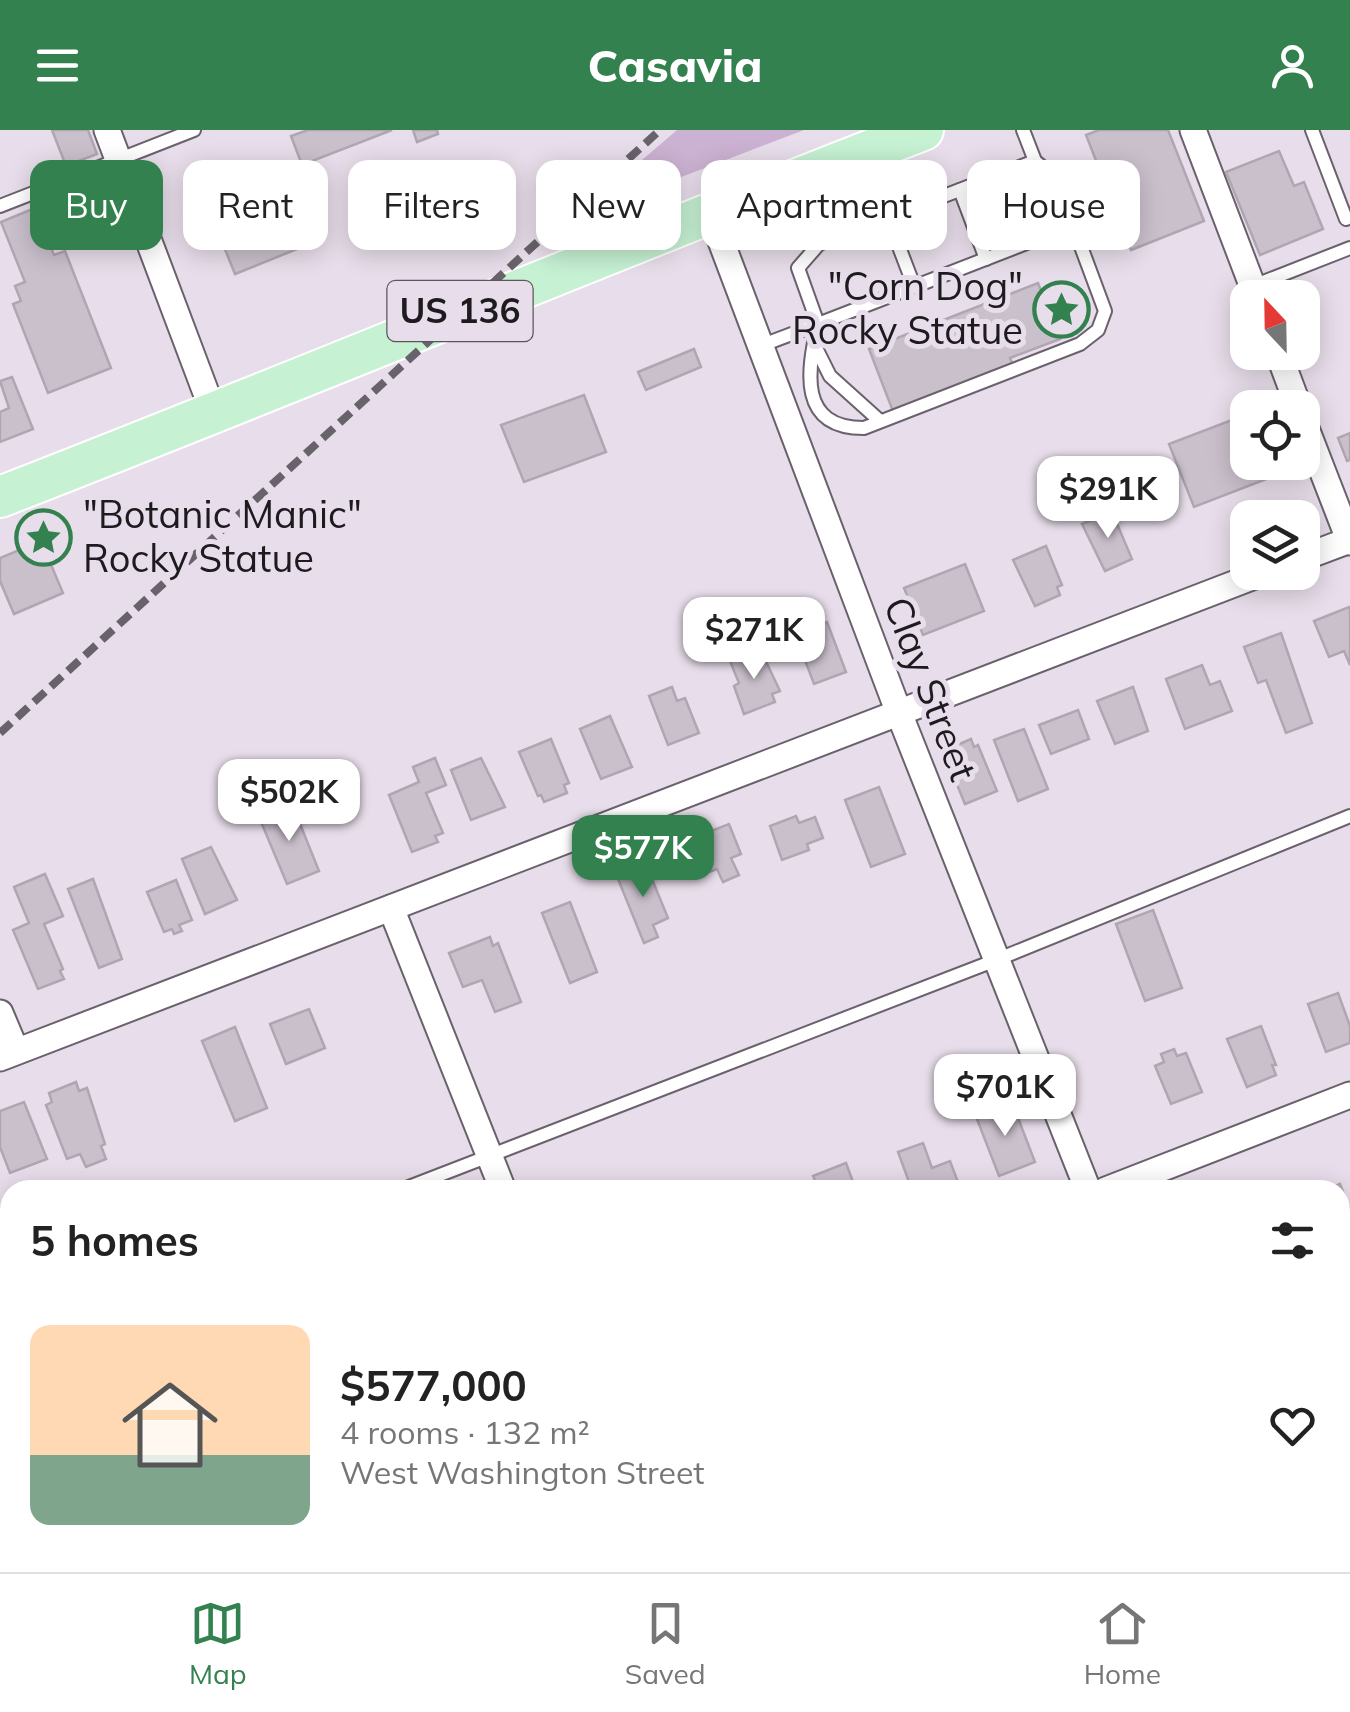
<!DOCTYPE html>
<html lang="en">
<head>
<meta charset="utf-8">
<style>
  body { margin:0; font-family:Mulish,sans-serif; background:#f2f2f2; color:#222; height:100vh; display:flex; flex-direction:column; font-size:38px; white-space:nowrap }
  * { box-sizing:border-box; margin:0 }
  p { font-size:32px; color:#767676 }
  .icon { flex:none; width:55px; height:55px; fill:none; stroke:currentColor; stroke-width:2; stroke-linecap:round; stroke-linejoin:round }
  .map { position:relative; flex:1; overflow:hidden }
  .sheet { position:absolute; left:0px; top:1050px; width:1350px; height:392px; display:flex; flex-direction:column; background:#fff; border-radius:30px 30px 0 0; box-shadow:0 5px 25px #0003 }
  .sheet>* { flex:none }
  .top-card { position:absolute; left:30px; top:30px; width:1290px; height:90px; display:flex; gap:20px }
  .needle { width:65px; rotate:338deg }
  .fabs { position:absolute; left:1230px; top:150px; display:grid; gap:20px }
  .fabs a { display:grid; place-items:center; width:90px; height:90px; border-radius:20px; background:#fff; box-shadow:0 5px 25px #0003; font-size:50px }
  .price { position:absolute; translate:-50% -85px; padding:0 22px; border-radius:20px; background:#fff; color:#222; font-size:32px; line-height:65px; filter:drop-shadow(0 2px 5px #0008) }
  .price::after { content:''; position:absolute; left:50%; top:60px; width:30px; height:22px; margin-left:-15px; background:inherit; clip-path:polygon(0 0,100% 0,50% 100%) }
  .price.current { background:#348150; color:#fff }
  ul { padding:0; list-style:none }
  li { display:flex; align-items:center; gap:30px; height:250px; padding:0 30px }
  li+li { border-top:2px solid #e0e0e0 }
  li span { display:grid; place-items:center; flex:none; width:280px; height:200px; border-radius:20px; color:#555 }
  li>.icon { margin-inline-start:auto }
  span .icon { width:120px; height:120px; fill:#fffc; stroke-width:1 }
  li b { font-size:42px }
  h2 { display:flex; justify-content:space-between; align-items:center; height:120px; padding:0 30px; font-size:42px }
  .tag { padding:0 35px; border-radius:20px; background:#fff; box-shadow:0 5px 25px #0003; font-size:35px; line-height:90px }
  .tag.current { background:#348150; color:#fff }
  header { display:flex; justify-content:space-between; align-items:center; height:130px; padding:0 30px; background:#348150; color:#fff; font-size:45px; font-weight:800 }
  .tab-bar { display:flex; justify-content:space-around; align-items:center; height:140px; border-top:2px solid #e0e0e0; background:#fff; font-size:28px; color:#767676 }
  .tab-bar a { display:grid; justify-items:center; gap:5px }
  .tab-bar .current { color:#348150 }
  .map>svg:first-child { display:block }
</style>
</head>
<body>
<header><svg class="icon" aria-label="menu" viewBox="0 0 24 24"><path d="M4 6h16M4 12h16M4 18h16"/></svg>Casavia<svg class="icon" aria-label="person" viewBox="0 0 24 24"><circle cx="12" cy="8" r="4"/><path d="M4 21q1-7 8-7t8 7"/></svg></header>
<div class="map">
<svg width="1350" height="1442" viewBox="0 0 1350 1442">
  <rect width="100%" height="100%" fill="#e8deeb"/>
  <!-- green -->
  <polygon fill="#ccb2d2" points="677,0 804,0 619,71 613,55"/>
  <!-- building -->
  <g fill="#cac0cc" stroke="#b0a6b2" stroke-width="2.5">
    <polygon points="52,0 88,0 97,24 66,36"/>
    <polygon points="308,0 392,0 302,35 291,6"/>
    <polygon points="413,0 437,0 438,4 417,12"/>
    <polygon points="1099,0 1168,0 1204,91 1131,120 1086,5"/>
    <polygon points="1279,21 1294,56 1304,52 1323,99 1260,125 1226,42"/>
    <polygon points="248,32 255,47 267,43 297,119 235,144 203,65 215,60 209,47"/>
    <polygon points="35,78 54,125 65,121 111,238 48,263 13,174 21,171 15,156 25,152 1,92"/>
    <polygon points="1038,153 1060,209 1010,228 1014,237 894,284 869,219"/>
    <polygon points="694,219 701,237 646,260 638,242"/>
    <polygon points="12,247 33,299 0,312 0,282 9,278 0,251"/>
    <polygon points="584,265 606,322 524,352 501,295"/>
    <polygon points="1245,285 1248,332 1264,332 1269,348 1194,377 1169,314"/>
    <polygon points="1350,303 1350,330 1347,331 1338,308"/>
    <polygon points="1112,382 1132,429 1105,441 1082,394"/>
    <polygon points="41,411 63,463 14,484 0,451 0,428"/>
    <polygon points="1046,416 1062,455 1057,457 1060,465 1035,476 1013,430"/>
    <polygon points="965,434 984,481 923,505 904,458"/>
    <polygon points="1349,477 1350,479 1350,535 1344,521 1329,527 1314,491"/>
    <polygon points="827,492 846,542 814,554 795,504"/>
    <polygon points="1281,503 1312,593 1286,603 1266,550 1258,553 1244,517"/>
    <polygon points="760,519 780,561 772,564 775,572 744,584 734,556 739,553 730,531"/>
    <polygon points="1202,535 1210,555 1220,551 1232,581 1185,599 1166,549"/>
    <polygon points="672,557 677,571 685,568 699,603 668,615 649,566"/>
    <polygon points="1133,557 1148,601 1115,614 1097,571"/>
    <polygon points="1078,580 1089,609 1051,624 1039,595"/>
    <polygon points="610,586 632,637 601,649 580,599"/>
    <polygon points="1024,599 1048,659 1018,671 994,610"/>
    <polygon points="551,609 569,653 564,655 567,663 544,672 541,665 538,666 519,622"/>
    <polygon points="971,609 974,617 978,615 997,661 965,674 946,628 951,626 948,619"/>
    <polygon points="435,628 446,655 426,663 443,703 435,706 438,712 412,722 389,665 419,652 413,637"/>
    <polygon points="481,628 505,677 471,690 451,640"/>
    <polygon points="879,657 905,724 871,737 845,670"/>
    <polygon points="292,674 319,741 287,754 259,687"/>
    <polygon points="796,686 799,693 815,687 823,708 807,714 809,720 782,730 770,696"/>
    <polygon points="729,694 741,724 731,728 739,745 723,752 717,739 693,748 683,724 697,718 693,708"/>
    <polygon points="211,717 237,770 205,784 182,729"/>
    <polygon points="645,732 668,788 653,795 658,807 644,813 616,744"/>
    <polygon points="45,744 63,786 44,794 63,839 60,841 64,849 38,859 13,800 29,793 14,757"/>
    <polygon points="93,749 122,829 99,838 68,759"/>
    <polygon points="176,750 192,790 179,795 182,801 174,804 172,799 164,802 147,762"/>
    <polygon points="570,772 597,842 570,853 542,783"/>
    <polygon points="1153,780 1182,858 1145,871 1116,794"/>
    <polygon points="490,807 493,816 498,813 521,872 495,882 482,850 463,857 449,823"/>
    <polygon points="1338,863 1350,896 1350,913 1326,922 1308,874"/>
    <polygon points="309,879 325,918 286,934 270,894"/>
    <polygon points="1261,896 1276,935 1272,935 1276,945 1247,957 1227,909"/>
    <polygon points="235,897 267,978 235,991 202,911"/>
    <polygon points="1174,919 1177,926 1186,923 1202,962 1171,974 1155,936 1164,932 1161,924"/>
    <polygon points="76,952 79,961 87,958 105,1014 101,1016 106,1029 86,1037 80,1024 67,1029 46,975 52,972 49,963"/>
    <polygon points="24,972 47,1029 10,1043 0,1017 0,981"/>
    <polygon points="1005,972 1007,977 1013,975 1035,1032 999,1046 977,989 983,986 981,981"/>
    <polygon points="923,1013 932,1038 950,1031 961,1060 912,1060 898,1022"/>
    <polygon points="846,1033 856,1060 819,1060 813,1046"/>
    <polygon points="1340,1054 1350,1080 1350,1101 1340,1105 1340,1060 1325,1060"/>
    <polygon points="10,1371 10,1421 9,1422 0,1400 0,1375"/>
    <polygon points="342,1432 374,1432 378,1442 333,1442 343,1436"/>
    <polygon points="404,1432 451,1432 454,1442 408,1442"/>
    <polygon points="1164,1432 1176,1432 1180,1442 1140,1442"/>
    <polygon points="1289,1432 1336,1432 1340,1442 1281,1442 1291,1436"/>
  </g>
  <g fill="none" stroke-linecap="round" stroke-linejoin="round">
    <defs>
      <g id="lane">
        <path d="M1023 0 1035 31 1053 46 1073 95 818 194C807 241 798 298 864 298L1080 214 1098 200 1105 181 1073 95"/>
        <polyline points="1312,0 1346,89"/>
        <polyline points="960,60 986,129"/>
        <polyline points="0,76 194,0"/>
        <polyline points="888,88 914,156"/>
        <polyline points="819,114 1035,31"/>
        <polyline points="1253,156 1350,118"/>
        <polyline points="814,214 830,246 880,291"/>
        <polyline points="760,216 818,194 798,138 819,114 796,57"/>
        <polyline points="401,1060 996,830 1350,686"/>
        <polyline points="0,1215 10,1211"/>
      </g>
      <g id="street">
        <polyline points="107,0 214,284"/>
        <polyline points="1193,0 1257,168"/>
        <polyline points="710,82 899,583 1088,1060"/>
        <polyline points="1278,222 1299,278"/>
        <polyline points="1302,288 1350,412"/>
        <polyline points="1302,428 1350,410"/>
        <polyline points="391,778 503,1060"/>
        <polyline points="0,883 16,921"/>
        <polyline points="0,928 1265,442"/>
        <polyline points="1106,1060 1350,965"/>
        <polyline points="1226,1432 1230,1442"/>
        <polyline points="110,1442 135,1432"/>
      </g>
      <path id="primary" d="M0 367C309 247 614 119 923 0"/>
    </defs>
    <!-- lane casing -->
    <use href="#lane" stroke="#6a616c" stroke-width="16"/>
    <!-- street casing -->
    <use href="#street" stroke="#6a616c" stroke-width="29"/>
    <!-- primary casing -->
    <use href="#primary" stroke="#fff" stroke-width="44"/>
    <!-- lane -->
    <use href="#lane" stroke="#fff" stroke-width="12"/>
    <!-- street -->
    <use href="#street" stroke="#fff" stroke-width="25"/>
    <!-- primary -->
    <use href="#primary" stroke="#c6f1d3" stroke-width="40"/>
    <!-- rail -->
    <polyline stroke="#68636a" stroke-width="8" stroke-dasharray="15 8" stroke-linecap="butt" points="0,603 660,0"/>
  </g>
  <!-- icons -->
  <defs>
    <symbol id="sight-ring" viewBox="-11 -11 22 22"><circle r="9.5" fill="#e8deeb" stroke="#348150" stroke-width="1.5"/><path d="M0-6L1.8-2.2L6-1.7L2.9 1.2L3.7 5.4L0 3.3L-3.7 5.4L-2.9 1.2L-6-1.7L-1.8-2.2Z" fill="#348150"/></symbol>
  </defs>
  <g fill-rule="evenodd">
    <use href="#sight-ring" x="1030" y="148" width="63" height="63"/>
    <use href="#sight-ring" x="12" y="376" width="63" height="63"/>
  </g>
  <g text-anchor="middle" stroke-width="10" stroke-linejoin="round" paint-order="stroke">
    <!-- shield labels -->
    <rect fill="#e8deeb" stroke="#5b565c" stroke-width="2.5" x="387.5" y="151" width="145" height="60" rx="8"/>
    <g font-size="35" font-weight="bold" fill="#1e1b1f">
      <text x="460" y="193">US 136</text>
    </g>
    <!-- poi labels -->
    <g font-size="38" fill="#1e1b1f" stroke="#e8deeb" text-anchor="end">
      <text x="1023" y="170">"Corn Dog"<tspan x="1023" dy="44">Rocky Statue</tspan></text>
      <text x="83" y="398" text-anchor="start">"Botanic Manic"<tspan x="83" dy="44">Rocky Statue</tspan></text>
    </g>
    <!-- street labels -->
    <g font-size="38" fill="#1e1b1f" stroke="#e8deeb">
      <text transform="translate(930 559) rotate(69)" y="13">Clay Street</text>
    </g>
  </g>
</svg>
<div class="fabs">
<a><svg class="needle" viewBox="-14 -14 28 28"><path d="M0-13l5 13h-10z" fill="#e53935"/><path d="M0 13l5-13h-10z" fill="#767676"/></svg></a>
<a><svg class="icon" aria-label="locate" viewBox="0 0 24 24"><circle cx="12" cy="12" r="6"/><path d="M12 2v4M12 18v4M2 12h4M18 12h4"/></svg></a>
<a><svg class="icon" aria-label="layers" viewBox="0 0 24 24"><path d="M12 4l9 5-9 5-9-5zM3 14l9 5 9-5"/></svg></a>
</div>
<b class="price" style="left:1108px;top:411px">$291K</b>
<b class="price" style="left:754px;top:552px">$271K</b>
<b class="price" style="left:289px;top:714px">$502K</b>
<b class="price current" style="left:643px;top:770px">$577K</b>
<b class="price" style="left:1005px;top:1009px">$701K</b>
<div class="top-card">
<a class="tag current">Buy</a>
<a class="tag">Rent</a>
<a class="tag">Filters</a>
<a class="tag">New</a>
<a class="tag">Apartment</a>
<a class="tag">House</a>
</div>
<section class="sheet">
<h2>5 homes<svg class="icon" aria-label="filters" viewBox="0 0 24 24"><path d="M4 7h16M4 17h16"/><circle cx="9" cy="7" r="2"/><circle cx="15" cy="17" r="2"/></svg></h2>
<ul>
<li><span style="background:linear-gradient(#ffd9b3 65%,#7fa58c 0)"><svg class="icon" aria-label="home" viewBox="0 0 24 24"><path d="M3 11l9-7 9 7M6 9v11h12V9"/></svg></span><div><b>$577,000</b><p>4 rooms · 132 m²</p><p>West Washington Street</p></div><svg class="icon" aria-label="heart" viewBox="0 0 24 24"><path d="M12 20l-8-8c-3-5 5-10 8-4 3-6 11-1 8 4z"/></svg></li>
</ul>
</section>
</div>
<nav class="tab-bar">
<a class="current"><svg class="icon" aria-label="map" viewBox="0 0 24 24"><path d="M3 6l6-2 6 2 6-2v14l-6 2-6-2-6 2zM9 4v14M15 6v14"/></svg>Map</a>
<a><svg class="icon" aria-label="saved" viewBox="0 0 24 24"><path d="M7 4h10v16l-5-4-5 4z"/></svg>Saved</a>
<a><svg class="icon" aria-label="home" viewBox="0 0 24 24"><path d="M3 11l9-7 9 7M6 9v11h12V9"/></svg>Home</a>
</nav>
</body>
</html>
